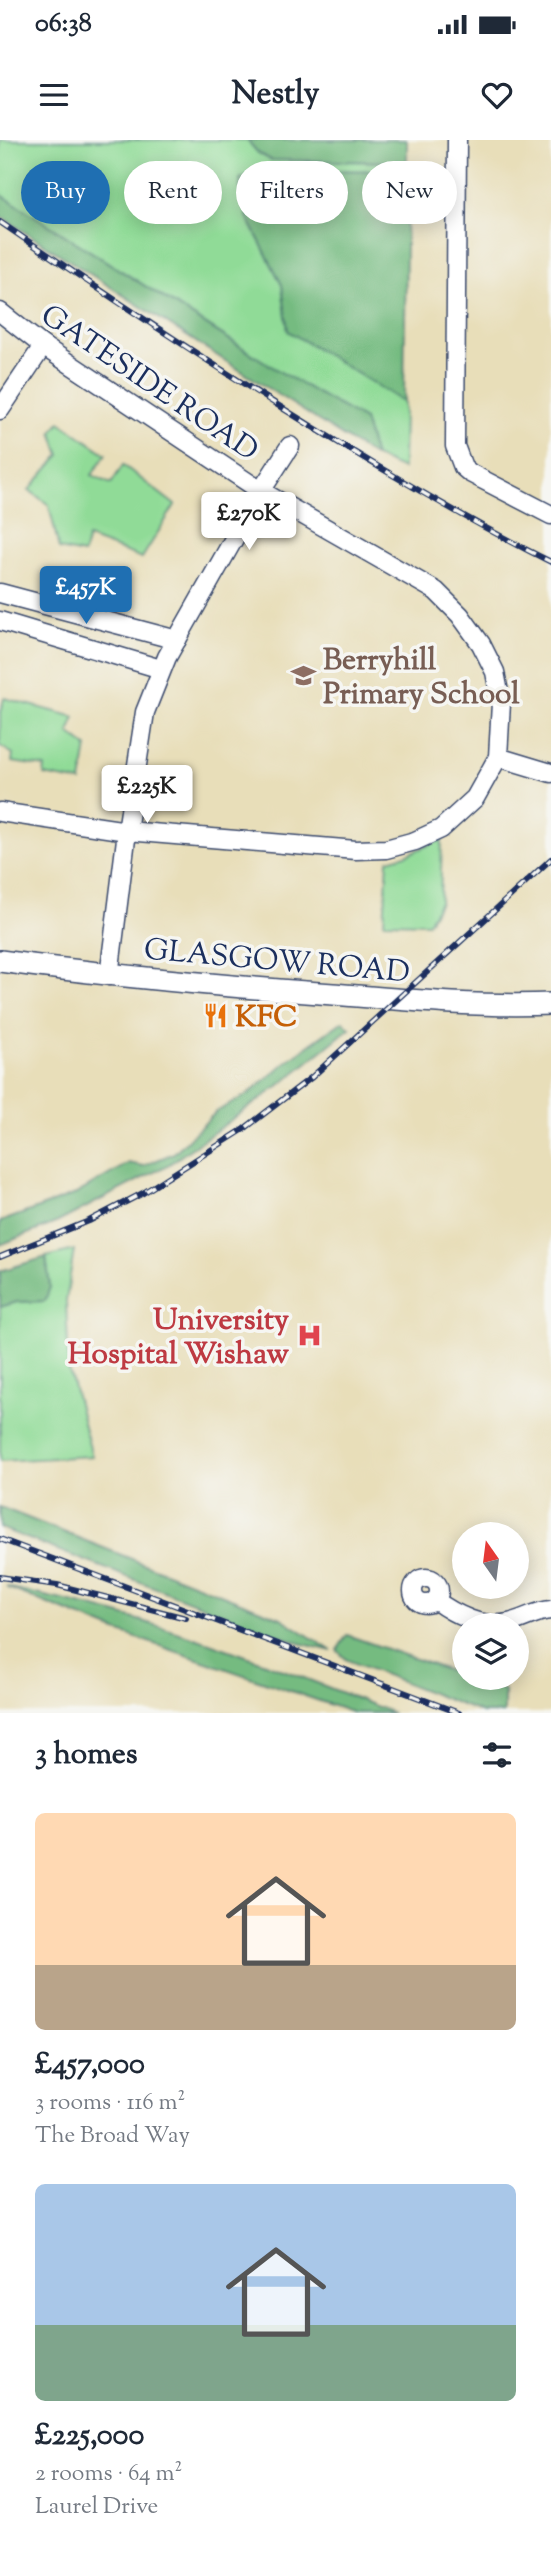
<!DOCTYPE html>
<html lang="en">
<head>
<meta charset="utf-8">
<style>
  body { margin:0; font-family:"Sorts Mill Goudy",serif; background:#f6f6f7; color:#1f2937; height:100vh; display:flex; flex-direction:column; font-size:26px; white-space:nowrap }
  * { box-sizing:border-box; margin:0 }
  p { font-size:23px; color:#747a83 }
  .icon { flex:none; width:38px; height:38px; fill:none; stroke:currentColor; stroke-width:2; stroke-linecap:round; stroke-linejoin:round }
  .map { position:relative; height:1573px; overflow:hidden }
  .sheet { display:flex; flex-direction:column; background:#fff; flex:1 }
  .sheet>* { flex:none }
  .banner { position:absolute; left:21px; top:21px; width:509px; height:63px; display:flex; gap:14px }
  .needle { width:46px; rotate:346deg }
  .tools { position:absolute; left:452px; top:1382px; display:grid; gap:14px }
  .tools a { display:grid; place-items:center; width:77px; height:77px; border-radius:50%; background:#fff; box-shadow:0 4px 18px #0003; font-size:35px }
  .price { position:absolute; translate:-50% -60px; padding:0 16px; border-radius:7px; background:#fff; color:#222; font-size:23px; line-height:46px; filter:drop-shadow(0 2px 4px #0008) }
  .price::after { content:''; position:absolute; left:50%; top:42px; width:21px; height:16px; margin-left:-10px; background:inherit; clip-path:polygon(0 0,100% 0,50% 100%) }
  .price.selected { background:#1f6fb2; color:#fff }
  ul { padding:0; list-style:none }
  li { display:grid; align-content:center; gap:14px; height:371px; padding:0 35px }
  li span { display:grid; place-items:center; height:217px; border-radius:10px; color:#555 }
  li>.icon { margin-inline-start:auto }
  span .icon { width:126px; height:126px; fill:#fffc; stroke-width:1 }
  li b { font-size:30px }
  h2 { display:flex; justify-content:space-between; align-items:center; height:84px; padding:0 35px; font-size:30px }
  .tag { padding:0 24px; border-radius:32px; background:#fff; box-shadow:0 4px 18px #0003; font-size:24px; line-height:63px }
  .tag.selected { background:#1f6fb2; color:#fff }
  .status { display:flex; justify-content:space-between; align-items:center; height:49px; padding:0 35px; background:#fff; direction:ltr }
  .status svg { height:19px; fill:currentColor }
  header { display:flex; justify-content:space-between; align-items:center; height:91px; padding:0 35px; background:#fff; font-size:32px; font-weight:700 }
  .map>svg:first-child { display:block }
</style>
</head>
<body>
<div class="status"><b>06:38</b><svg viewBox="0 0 49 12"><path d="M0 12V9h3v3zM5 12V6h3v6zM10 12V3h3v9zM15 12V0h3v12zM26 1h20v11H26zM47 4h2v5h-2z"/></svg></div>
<header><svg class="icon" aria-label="menu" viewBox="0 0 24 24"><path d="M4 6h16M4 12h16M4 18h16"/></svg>Nestly<svg class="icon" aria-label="heart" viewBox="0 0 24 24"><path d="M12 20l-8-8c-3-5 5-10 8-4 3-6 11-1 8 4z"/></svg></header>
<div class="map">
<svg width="551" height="1573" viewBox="0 0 551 1573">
  <rect width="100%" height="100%" fill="#f6f6f2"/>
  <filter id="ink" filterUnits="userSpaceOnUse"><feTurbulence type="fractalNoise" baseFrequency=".0143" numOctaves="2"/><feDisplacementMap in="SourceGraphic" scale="14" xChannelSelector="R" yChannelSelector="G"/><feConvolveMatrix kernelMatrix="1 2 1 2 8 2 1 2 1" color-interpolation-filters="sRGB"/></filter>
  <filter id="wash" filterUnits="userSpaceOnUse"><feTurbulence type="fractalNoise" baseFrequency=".00686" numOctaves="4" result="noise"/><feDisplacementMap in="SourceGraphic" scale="28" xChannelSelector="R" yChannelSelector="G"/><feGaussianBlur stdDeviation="1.57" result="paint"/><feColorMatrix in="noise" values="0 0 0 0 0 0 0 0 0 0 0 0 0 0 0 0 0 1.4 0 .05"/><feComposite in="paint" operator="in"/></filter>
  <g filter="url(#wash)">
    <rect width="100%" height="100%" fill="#e8deb9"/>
    <!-- green -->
    <g fill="#90db97" stroke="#56857a" stroke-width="2">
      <polygon points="0,0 247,0 258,13 271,20 407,22 407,31 268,30 252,33 240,39 240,53 248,78 282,145 288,191 404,262 403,329 375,317 364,280 282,233 0,54"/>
      <polygon points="60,282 106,314 92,335 111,344 123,325 175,365 142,418 88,398 83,414 59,409 49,365 29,350 60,315 52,292"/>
      <polygon points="4,558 75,577 69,593 87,607 81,642 44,635 45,627 12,622 13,614 0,606 0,575"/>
      <polygon points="442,699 440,762 428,783 384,782 388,720 406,715"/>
      <polygon points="74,1110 66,1161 69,1230 92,1316 0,1321 0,1167 17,1162 44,1161 50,1147 46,1117"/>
    </g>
    <!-- forest -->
    <g fill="#74bb80" stroke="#48756f" stroke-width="2">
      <polygon points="247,0 407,0 407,22 271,20 258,13"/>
      <polygon points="268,30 407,31 404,262 288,191 282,145 248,78 240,53 240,39 252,33"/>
      <polygon points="0,54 282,233 364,280 375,317 0,76"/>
      <polygon points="343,881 350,888 276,948 168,1025 58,1082 0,1105 0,1082 76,1054 129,1023 143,1026 174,1013 216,972 250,953 291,918"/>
      <polygon points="46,1117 50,1147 45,1161 17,1162 0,1167 0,1131"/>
      <polygon points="0,1367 281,1478 332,1511 299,1503 0,1388"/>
      <path d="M6 1447C36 1454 65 1460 95 1468 196 1494 295 1534 393 1573H354L108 1488Z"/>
      <polygon points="347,1495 464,1536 464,1538 504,1550 504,1573 482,1573 347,1520 337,1510"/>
    </g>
  </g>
  <g filter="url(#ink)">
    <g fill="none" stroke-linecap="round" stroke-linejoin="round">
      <defs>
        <g id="minor">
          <polyline points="457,0 455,306 463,327 470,333 551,375"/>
          <polyline points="0,172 43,206 261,351 436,451 460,475 481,504 495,532 501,563 498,617 475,658 441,689 415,701 386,709 356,710 127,691 0,672"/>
          <polyline points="0,270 43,206"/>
          <polyline points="0,453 177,500"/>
          <polyline points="0,481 161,529"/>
          <polyline points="498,617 551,633"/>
          <polyline points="109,836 127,691 145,572 167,517 261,351 290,306"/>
          <circle cx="426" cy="1451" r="13"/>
          <path d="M435 1460C455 1475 484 1489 508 1483 523 1480 535 1471 551 1470"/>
        </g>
        <path id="major" d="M0 821C111 836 222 846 333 854 406 860 478 867 551 864"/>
      </defs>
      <!-- minor casing -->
      <use href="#minor" stroke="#3a496c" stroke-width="21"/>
      <!-- major casing -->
      <use href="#major" stroke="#3a496c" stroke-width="24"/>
      <!-- minor -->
      <use href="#minor" stroke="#fff" stroke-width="18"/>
      <!-- major -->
      <use href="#major" stroke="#fff" stroke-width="21"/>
      <defs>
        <g id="rail">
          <path d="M0 82C124 167 249 250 379 327 435 360 492 393 551 422"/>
          <polyline points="0,1117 89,1081 143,1053 244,989 312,937 551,719"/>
          <polyline points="0,1399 459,1573"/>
          <polyline points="0,1437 57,1445 186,1478"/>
        </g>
      </defs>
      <!-- rail casing -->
      <use href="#rail" stroke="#1b2f5e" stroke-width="6"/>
      <!-- rail -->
      <use href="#rail" stroke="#f6f6f2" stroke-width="3.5" stroke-dasharray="10" stroke-linecap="butt"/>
    </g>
  </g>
  <!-- icons -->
  <defs>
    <symbol id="school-bare" viewBox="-9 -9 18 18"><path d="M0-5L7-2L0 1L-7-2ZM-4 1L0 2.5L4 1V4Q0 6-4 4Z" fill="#8d6e63" stroke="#f6f6f2" stroke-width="2.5" paint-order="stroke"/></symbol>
    <symbol id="restaurant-bare" viewBox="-9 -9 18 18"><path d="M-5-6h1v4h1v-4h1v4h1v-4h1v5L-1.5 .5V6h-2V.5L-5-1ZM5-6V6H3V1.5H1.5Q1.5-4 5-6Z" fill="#e8710a" stroke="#f6f6f2" stroke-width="2.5" paint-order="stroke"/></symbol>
    <symbol id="hospital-bare" viewBox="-9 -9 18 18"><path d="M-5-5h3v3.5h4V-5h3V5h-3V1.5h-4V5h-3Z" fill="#e0444e" stroke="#f6f6f2" stroke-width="2.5" paint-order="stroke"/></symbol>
  </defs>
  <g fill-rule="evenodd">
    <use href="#school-bare" x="286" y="518" width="35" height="35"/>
    <use href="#restaurant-bare" x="198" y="858" width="35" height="35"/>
    <use href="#hospital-bare" x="292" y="1178" width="35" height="35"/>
  </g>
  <g text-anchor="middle" stroke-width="7" stroke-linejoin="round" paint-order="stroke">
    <!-- street labels -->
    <g font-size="30" fill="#1b2f5e" stroke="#f6f6f2">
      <text transform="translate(150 242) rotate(34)" y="10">GATESIDE ROAD</text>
      <text transform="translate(277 820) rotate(5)" y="10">GLASGOW ROAD</text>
    </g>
    <!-- education labels -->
    <g font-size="30" font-weight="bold" fill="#785e54" stroke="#f6f6f2" text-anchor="start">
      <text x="323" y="529">Berryhill<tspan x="323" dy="34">Primary School</tspan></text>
    </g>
    <!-- food labels -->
    <g font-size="30" font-weight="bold" fill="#c56008" stroke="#f6f6f2" text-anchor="start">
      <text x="235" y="886">KFC</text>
    </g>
    <!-- health labels -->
    <g font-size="30" font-weight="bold" fill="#be3a42" stroke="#f6f6f2" text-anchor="end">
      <text x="289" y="1189">University<tspan x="289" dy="34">Hospital Wishaw</tspan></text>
    </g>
  </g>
</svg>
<div class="tools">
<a><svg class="needle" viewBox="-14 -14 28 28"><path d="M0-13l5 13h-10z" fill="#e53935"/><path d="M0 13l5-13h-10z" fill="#747a83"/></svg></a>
<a><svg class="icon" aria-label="layers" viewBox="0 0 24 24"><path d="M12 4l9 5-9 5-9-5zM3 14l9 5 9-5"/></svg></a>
</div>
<b class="price" style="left:249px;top:412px">£270K</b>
<b class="price selected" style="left:86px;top:486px">£457K</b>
<b class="price" style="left:147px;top:685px">£225K</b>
<div class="banner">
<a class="tag selected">Buy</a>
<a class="tag">Rent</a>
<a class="tag">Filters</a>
<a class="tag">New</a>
</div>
</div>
<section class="sheet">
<h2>3 homes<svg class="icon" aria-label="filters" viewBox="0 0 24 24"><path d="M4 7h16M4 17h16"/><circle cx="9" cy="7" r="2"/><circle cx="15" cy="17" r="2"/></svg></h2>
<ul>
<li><span style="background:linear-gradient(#ffd9b3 70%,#b9a48a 0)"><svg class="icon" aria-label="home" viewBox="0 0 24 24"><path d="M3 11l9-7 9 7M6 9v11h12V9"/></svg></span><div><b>£457,000</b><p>3 rooms · 116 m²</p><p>The Broad Way</p></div></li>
<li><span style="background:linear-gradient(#a9c7e8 65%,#7fa58c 0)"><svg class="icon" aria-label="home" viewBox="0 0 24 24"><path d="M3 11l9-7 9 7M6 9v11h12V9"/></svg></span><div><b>£225,000</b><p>2 rooms · 64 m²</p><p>Laurel Drive</p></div></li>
</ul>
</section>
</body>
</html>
